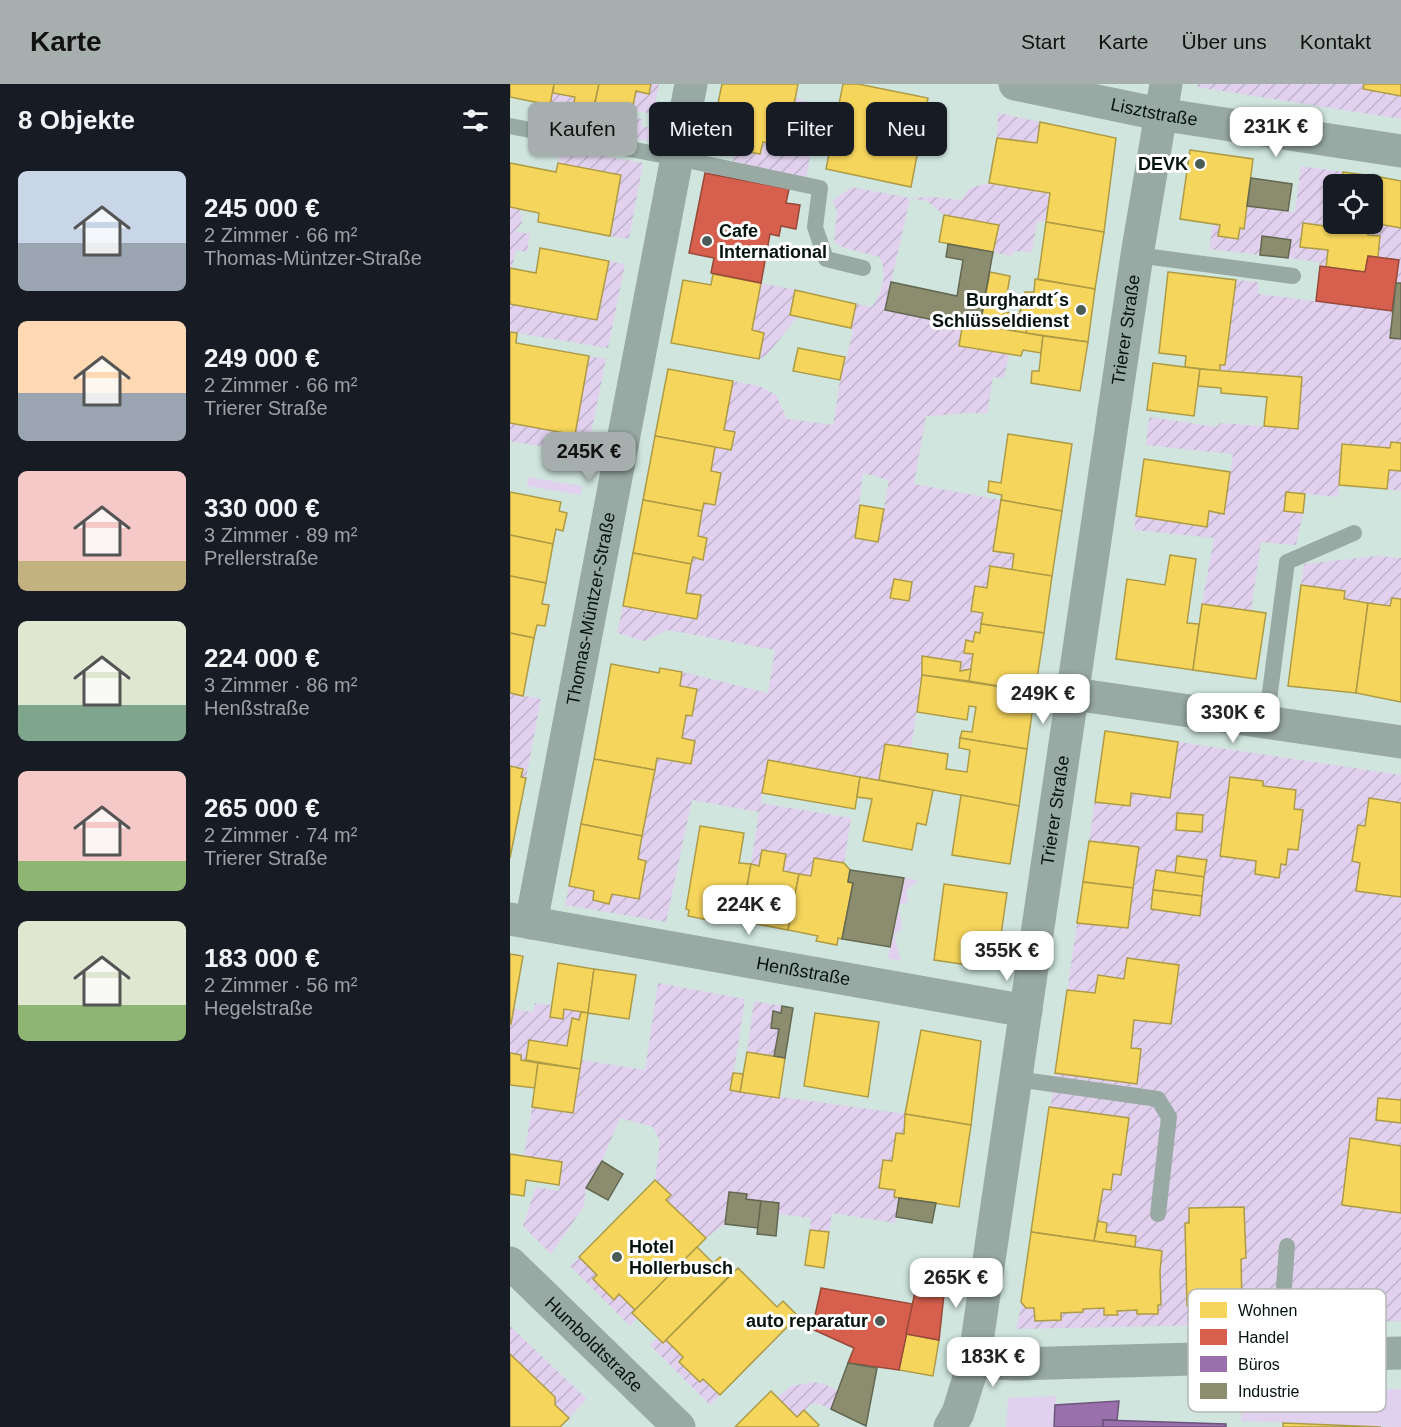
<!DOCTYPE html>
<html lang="de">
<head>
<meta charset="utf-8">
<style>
  body { margin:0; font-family:Helvetica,sans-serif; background:#20242c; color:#f1f3f6; height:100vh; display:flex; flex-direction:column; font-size:22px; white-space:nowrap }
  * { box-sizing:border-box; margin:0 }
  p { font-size:20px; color:#9ea1a6 }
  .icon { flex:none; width:33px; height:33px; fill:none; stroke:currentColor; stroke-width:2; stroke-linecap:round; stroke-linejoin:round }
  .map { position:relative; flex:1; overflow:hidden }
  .drawer { display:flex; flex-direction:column; background:#171b24; width:510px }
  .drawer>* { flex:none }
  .guide { position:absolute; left:18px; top:18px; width:570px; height:54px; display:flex; gap:12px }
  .tools { position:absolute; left:813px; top:90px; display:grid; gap:12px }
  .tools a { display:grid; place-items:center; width:60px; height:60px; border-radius:9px; background:#171b24; box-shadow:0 2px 4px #0004; font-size:30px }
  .price { position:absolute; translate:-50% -51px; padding:0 14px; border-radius:12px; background:#fff; color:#222; font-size:20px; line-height:39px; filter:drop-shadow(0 2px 3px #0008) }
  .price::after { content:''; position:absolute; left:50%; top:36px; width:18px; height:14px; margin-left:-9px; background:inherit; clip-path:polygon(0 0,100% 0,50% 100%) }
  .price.current { background:#a6afae; color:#111 }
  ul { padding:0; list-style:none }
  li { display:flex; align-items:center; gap:18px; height:150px; padding:0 18px }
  li span { display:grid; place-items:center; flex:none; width:168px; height:120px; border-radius:9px; color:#555 }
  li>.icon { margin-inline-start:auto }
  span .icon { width:72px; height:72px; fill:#fffc; stroke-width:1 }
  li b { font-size:26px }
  h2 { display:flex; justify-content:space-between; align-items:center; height:72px; padding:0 18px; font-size:26px }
  .tag { padding:0 21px; border-radius:9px; background:#171b24; box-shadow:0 2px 4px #0004; font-size:21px; line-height:54px }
  .tag.current { background:#a6afae; color:#111 }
  header { display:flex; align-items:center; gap:36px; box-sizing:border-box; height:84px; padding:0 30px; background:#a6afae; color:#111 }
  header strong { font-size:28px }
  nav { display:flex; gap:33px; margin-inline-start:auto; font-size:21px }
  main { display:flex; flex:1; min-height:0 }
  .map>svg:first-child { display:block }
</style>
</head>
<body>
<header>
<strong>Karte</strong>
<nav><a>Start</a><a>Karte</a><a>Über uns</a><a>Kontakt</a></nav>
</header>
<main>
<section class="drawer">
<h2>8 Objekte<svg class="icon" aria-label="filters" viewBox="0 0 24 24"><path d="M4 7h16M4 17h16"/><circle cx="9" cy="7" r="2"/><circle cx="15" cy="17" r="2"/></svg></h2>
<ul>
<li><span style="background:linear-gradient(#c9d6e8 60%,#9aa5b1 0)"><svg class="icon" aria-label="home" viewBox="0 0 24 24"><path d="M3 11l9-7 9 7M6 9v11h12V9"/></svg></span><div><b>245 000 €</b><p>2 Zimmer · 66 m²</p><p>Thomas-Müntzer-Straße</p></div></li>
<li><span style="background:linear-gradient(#ffd9b3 60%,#9aa5b1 0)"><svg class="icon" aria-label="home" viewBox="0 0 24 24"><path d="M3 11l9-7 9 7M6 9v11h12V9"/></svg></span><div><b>249 000 €</b><p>2 Zimmer · 66 m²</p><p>Trierer Straße</p></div></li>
<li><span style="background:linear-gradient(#f6c9c9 75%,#c2b280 0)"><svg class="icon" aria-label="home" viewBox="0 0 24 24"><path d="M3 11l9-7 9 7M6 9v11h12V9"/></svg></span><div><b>330 000 €</b><p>3 Zimmer · 89 m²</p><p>Prellerstraße</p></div></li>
<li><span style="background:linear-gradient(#dfe7d0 70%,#7fa58c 0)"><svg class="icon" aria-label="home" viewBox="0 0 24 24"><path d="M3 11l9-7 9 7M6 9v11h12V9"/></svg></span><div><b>224 000 €</b><p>3 Zimmer · 86 m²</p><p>Henßstraße</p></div></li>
<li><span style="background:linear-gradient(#f6c9c9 75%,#8fb573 0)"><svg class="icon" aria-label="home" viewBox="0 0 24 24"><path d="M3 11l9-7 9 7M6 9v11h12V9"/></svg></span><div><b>265 000 €</b><p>2 Zimmer · 74 m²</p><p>Trierer Straße</p></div></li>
<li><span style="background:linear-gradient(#dfe7d0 70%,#8fb573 0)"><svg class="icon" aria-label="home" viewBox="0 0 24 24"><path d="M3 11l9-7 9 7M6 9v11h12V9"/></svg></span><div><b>183 000 €</b><p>2 Zimmer · 56 m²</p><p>Hegelstraße</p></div></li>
</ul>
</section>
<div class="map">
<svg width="891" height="1343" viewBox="0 0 891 1343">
  <defs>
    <pattern id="garden-furrows" width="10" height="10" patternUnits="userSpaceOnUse" patternTransform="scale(1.5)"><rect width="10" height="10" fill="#e1d1ee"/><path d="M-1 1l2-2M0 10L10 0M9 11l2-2" fill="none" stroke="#bfb3cb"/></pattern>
  </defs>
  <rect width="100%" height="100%" fill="#cfe5de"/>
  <!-- grass -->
  <g fill="#e1d1ee">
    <polygon points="18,393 72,402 71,411 17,402"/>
    <polygon points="394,794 408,796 396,807 398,818 389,821 392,845 384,850 391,877 378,874"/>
    <polygon points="891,1305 891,1343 731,1337 732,1309"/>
    <polygon points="546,1312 544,1343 496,1343 498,1314"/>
  </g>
  <!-- garden -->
  <g fill="url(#garden-furrows)" fill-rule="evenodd">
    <polygon points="141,0 149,0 143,30 122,26 126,7 139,10"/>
    <polygon points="688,0 854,0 853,5 891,12 891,35 687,3"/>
    <polygon points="43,9 65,13 62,27 95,33 104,30 132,35 131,42 140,44 138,57 37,37"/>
    <polygon points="286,14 309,21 296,95 223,77 225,65 250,70 253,58 276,62"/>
    <polygon points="488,29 530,38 527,59 487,54"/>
    <polygon points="51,64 133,79 119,155 100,152 111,91 48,79"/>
    <polygon points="791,82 833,88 831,100 824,100 824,140 863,139 891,144 891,199 886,199 888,176 868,173 870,152 858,151 858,147 793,140 790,163 818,166 816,183 810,182 809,178 778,174 781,156 752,152 750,171 699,165 703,140 710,141 709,152 728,155 730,144 734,144 737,122 785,128"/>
    <path d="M479 99 540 109 536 138 527 137 522 168 505 167 501 172 483 168 488 141 434 131 417 117 400 114 375 226 453 242 450 262 499 271 494 294 483 293 477 330C455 327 437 332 416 332L404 400 491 416 483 466 504 470 502 486 481 483 477 504 465 502 461 527 473 529 470 549 463 558 456 557 454 569 463 570 461 585 450 587 451 578 412 591 401 664 375 660 369 696 258 676 251 719 341 734 334 779 304 774 301 792 273 787 276 770 252 766 249 782 241 780 249 728 182 716 156 838 55 821 59 802 84 807 83 816 99 819 102 810 129 815 136 777 128 775 147 674 181 680 185 657 172 654 176 631 182 632 187 606 170 602 172 588 258 609 265 566 158 546 134 557 107 549 113 522 187 535 191 512 176 508 183 473 192 475 188 452 194 419 205 421 211 389 201 387 205 363 222 365 225 348 214 346 223 297 249 302 266 311 277 335 323 341 330 296 343 248 341 244 346 220 362 223C373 206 377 192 370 173L334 164 324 158 327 127 322 117 342 103 400 114 424 113 451 116 460 104ZM353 389 379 396 368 458 345 453Z"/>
    <polygon points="0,123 10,125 12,139 5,147 20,150 17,168 6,166 2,184 0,184"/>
    <polygon points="99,177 115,180 98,264 0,248 0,220 87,236"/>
    <polygon points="726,196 748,198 748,210 882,227 880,254 891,255 891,359 880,364 833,360 828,413 776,408 774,427 793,429 786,461 751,458 741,527 692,520 704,454 624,446 626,432 697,442 699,427 714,429 723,370 636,361 639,333 706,343 711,339 788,345 792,294 710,287 710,281 715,281"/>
    <polygon points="251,199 285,206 280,231 287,233 257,271 249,275 254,249 242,246"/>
    <polygon points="79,272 96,275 77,370 0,357 0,339 65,350"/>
    <polygon points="879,386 891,387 891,407 877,405"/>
    <polygon points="867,472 891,474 891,515 880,522 834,515 835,506 791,501 794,480"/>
    <polygon points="0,609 31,615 16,694 11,693 13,685 0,682"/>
    <polygon points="595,647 891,691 891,1237 506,1245 512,1218"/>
    <polygon points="148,899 235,915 221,1006 395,1030 394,1050 386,1049 382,1077 369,1104 385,1106 389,1114 385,1139 322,1129 319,1148 300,1146 301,1134 269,1130 269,1119 236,1115 236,1110 215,1140 196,1154 156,1116 161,1111 145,1096 150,1057 143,1043 110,1034 92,1077 76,1104 74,1122 41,1170 13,1142 26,1103 49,1107 52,1079 14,1072 22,1023 63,1029 71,976 135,986"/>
    <polygon points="244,917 272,922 271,929 263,928 261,943 269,945 264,972 237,968"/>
    <polygon points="25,919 42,921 41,933 53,935 54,925 71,928 69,936 62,935 57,962 19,956 16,976 11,976 11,971 0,969 0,939 4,925 23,928"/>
    <polygon points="69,1173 87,1191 83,1195 104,1216 109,1210 125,1226 123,1229 127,1234 120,1242 60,1182"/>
    <polygon points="0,1242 77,1315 59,1334 45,1321 45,1313 0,1270"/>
    <polygon points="147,1254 153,1259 156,1256 173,1273 169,1278 190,1298 193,1295 210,1311 200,1321 140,1261"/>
    <polygon points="304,1298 315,1300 328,1307 321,1325 309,1320 301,1320 287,1333 267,1314 281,1302"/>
  </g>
  <!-- homes -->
  <g fill="#f6d55c" stroke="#ad9b45" stroke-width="1.5">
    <polygon points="0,0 44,0 40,21 0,13"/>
    <polygon points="44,0 89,0 82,31 62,27 65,13 43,9"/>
    <polygon points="89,0 141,0 139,10 126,7 122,26 85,19"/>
    <polygon points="212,0 288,0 276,62 253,58 250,70 225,65 227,53 202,48"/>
    <polygon points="333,0 348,0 418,14 401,103 316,85"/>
    <polygon points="854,0 891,0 891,12 853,5"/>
    <polygon points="530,38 606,54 594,148 536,138 540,109 479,99 487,54 527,59"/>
    <polygon points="680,66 743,75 734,145 730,144 728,155 708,152 710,141 670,135"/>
    <polygon points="0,79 46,88 48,79 111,91 100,152 28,138 29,129 0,123"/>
    <polygon points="833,88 870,93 863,139 862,100 831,100"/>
    <polygon points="870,93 891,97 891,144 863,139"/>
    <polygon points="434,131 489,141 483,168 429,158"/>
    <polygon points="536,138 594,148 585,205 528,195"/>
    <polygon points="793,139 858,148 858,151 870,152 868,173 858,172 855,188 816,183 818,166 790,163"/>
    <polygon points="30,164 99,177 87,236 0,220 0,184 26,189"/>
    <polygon points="480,188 500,192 491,245 470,241"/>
    <polygon points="658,188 726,196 715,281 710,281 710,287 675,283 676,272 649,269"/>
    <polygon points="203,190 251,199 242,246 254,249 249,275 161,259 173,196 201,201"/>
    <polygon points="525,195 585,205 578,258 516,249 519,229 510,227 515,208 524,208"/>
    <polygon points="285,206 346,220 341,244 280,231"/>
    <polygon points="510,227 519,229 516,249 491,245 494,228 510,230"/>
    <polygon points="453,238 533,252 531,269 513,266 511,272 449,262"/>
    <polygon points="0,248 7,249 6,259 79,272 65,351 0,339"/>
    <polygon points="533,252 578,258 570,307 521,299 522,287 529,287"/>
    <polygon points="288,264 335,273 330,296 283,287"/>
    <polygon points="643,279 690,285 684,332 637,326"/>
    <polygon points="158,285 223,297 214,346 225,348 221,366 145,352"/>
    <polygon points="690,285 792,293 788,345 754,342 757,313 711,309 711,304 688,302"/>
    <polygon points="498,350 562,360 552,427 491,416 492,411 478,408 479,397 491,399"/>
    <polygon points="145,352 205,363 201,387 211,389 205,421 194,419 192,427 133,416"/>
    <polygon points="881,358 891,359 891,387 879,386 877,405 829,401 832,360 880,364"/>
    <polygon points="634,375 720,388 714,430 699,427 697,443 626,432"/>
    <polygon points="0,408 51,418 49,427 57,429 53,447 46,445 43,460 0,451"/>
    <polygon points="776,408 795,410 793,429 774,427"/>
    <polygon points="133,416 192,427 188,452 197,454 193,476 183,473 181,480 123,469"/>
    <polygon points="491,416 552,427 542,492 502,486 504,470 483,467"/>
    <polygon points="350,421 374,425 368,458 345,454"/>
    <polygon points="0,451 43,460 36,499 0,492"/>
    <polygon points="123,469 181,480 176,509 191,511 187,535 113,522"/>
    <polygon points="660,471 686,475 677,539 689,540 683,586 606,575 617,495 655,501"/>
    <polygon points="480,482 542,492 534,549 471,540 473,529 461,527 465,502 477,504"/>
    <polygon points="0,492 36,499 32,520 39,521 35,542 27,541 24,554 0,549"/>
    <polygon points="384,495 402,498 399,517 380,514"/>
    <polygon points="791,501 835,507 834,515 858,519 846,609 778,602"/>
    <polygon points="882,514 891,515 891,618 846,609 858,519 880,522"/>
    <polygon points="692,520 756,529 746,595 683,586"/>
    <polygon points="471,540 534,549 525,608 459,597 463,570 454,569 456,556 463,558 465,548 470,549"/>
    <polygon points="0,549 24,554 13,612 0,609"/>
    <polygon points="412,572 451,578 450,587 461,585 459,597 412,591"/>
    <polygon points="101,580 149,589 150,584 172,588 170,602 187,605 182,632 176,631 172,654 185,657 181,680 147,674 145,686 84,675"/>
    <polygon points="412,591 525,608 517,665 450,654 452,647 462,648 466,623 459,622 457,636 407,628"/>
    <polygon points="595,647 668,658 660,714 621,709 620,722 585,718"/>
    <polygon points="450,654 517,665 509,722 369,696 375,660 438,670 436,685 457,688 460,666 449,664"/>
    <polygon points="84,675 145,686 132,752 71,740"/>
    <polygon points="258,676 350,693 345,725 252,709"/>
    <polygon points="0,682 13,685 11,693 16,694 0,774"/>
    <polygon points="350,693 423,706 416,741 407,739 402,766 353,757 362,715 347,713"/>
    <polygon points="720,693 753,697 753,702 786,706 784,725 793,726 788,766 778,765 776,781 771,780 769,794 745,790 746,777 710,772"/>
    <polygon points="451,711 509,722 500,780 442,771"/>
    <polygon points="859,714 891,719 891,813 846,807 850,779 842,777 848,741 855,742"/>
    <polygon points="667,729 693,731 692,748 666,746"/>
    <polygon points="71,740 132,752 128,775 136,777 129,815 102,810 99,820 83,816 84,807 59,802"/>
    <polygon points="190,742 234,749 229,779 241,780 231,837 198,831 198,836 178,832 179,826 176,825"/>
    <polygon points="579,757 629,763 623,804 573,798"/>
    <polygon points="252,766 276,770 273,787 289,790 278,846 231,837 241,780 249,782"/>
    <polygon points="667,772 697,776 694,793 665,789"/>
    <polygon points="304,774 334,779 340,786 338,798 343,799 332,855 328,854 327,861 306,857 308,852 278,846 289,790 301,792"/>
    <polygon points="646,786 694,793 692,812 643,806"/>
    <polygon points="573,798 623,804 618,844 567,839"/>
    <polygon points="434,800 497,809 486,885 424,876"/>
    <polygon points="643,806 692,812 690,832 641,825"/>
    <polygon points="0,870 13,872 1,940 0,939"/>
    <polygon points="617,874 669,881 661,940 624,936 621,964 631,965 627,1000 545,989 557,906 585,909 588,891 614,895"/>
    <polygon points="48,879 84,885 78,929 54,925 53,935 40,933"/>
    <polygon points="84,885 126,891 119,935 78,929"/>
    <polygon points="71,928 78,929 70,985 16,976 19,956 57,962 62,934 69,936"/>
    <polygon points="305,929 369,938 358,1013 294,1002"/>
    <polygon points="411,946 471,957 461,1041 395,1030"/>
    <polygon points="237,968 275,974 269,1014 230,1008"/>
    <polygon points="0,969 11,971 11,976 28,979 25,1004 0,1001"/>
    <polygon points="28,979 70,985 63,1029 22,1023"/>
    <polygon points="223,989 233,990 230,1008 220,1006"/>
    <polygon points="868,1014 891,1016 891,1039 866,1036"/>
    <polygon points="539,1023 619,1034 611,1091 603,1090 601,1106 593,1105 584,1157 521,1148"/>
    <polygon points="395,1030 461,1041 449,1123 384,1113 385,1106 369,1104 373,1076 382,1077 386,1049 394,1050"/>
    <polygon points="840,1054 891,1062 891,1129 832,1121"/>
    <polygon points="0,1070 52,1078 49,1101 16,1096 14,1112 0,1110"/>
    <polygon points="145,1096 161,1111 156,1116 196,1154 125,1226 109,1210 104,1216 83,1195 87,1191 69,1173"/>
    <polygon points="734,1123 736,1174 731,1175 732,1221 677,1222 675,1139 679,1139 679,1124"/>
    <polygon points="588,1137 597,1139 596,1148 626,1152 625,1163 584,1157"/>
    <polygon points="300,1146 319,1148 314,1184 295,1181"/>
    <polygon points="521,1148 652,1167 650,1187 651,1221 648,1221 648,1230 627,1230 627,1226 607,1227 608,1231 594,1231 594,1224 573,1225 573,1228 551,1229 551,1236 525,1237 524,1224 516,1224 511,1218"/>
    <polygon points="187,1163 203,1179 210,1173 224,1187 153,1259 122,1229"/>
    <polygon points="228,1184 267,1223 273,1217 288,1232 210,1311 193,1295 190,1298 169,1278 173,1273 156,1256"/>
    <polygon points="396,1250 429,1256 423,1292 389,1286"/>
    <polygon points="0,1270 45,1313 45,1321 59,1334 50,1343 0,1343"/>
    <polygon points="261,1307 287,1333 294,1326 309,1341 307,1343 225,1343"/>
    <polygon points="773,1339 871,1343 773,1343"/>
  </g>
  <!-- shops -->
  <g fill="#d6604d" stroke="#97493a" stroke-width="1.5">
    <polygon points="195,89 279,105 276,119 290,121 286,145 271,142 269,152 260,150 251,199 201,189 204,174 179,169"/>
    <polygon points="858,172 889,176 882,227 806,217 810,182 855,188"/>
    <polygon points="311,1204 403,1220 389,1286 338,1279 344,1264 302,1245"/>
    <polygon points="410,1205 434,1210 429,1256 396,1250 405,1208"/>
  </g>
  <!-- offices -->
  <g fill="#9970ab" stroke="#6c547c" stroke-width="1.5">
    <polygon points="609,1317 607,1336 593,1336 593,1343 544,1343 545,1321"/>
    <polygon points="593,1336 716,1340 716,1343 593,1343"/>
  </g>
  <!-- industry -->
  <g fill="#8c8c6e" stroke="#636851" stroke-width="1.5">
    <polygon points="741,94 782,100 778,127 737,122"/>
    <polygon points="752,152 781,156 778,174 750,171"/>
    <polygon points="438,160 483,168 470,241 453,238 453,242 375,226 381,198 447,212 453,176 436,173"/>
    <polygon points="886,199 891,199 891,255 880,254"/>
    <polygon points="340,786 394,794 380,863 332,855 343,799 338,798"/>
    <polygon points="272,922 283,924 275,974 264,972 269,945 261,944 263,927 271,929"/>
    <polygon points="92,1077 113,1090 98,1116 76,1104"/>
    <polygon points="219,1108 237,1110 236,1115 251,1117 248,1144 215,1140"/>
    <polygon points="389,1114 426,1119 422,1139 386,1133"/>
    <polygon points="251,1117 269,1119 266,1152 247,1150"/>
    <polygon points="338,1279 367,1284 356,1342 321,1325"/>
  </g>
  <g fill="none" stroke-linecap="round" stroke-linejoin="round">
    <!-- service -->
    <g stroke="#99aaa4" stroke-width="16">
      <polyline points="0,42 167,74 310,104 305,143 316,175 353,184"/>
      <polyline points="627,171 783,192"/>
      <polyline points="756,639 777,478 844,449"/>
      <polyline points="506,995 648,1015 659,1033 648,1130"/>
      <polyline points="769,1271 777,1162"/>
    </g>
    <!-- minor -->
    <g stroke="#99aaa4" stroke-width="33">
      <path id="s1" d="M505 0 649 30 891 67"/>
      <polyline points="564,610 891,658"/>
      <path id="s2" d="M0 835 516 927"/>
      <path id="s3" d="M21 839 181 0"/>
      <polyline points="464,1278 505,1280 891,1269"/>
    </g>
    <!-- tertiary -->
    <g stroke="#99aaa4" stroke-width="33">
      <path id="s4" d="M0 1179 169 1343"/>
      <path id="s5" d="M440 1343 448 1329 464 1278 627 171 656 0"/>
    </g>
  </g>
  <!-- markers -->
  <g fill="#4b5c57" stroke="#fff" stroke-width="2">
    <circle cx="690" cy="80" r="6"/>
    <circle cx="197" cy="157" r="6"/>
    <circle cx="571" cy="226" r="6"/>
    <circle cx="107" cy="1173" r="6"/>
    <circle cx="370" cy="1237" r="6"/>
  </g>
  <g text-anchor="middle" stroke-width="6" stroke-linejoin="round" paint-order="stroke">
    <!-- street labels -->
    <g font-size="18" fill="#04130e" stroke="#fff">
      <text dy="6" stroke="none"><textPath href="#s1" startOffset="142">Lisztstraße</textPath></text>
      <text dy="6" stroke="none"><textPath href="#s5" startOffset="1113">Trierer Straße</textPath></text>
      <text dy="6" stroke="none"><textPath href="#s3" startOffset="320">Thomas-Müntzer-Straße</textPath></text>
      <text dy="6" stroke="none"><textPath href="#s5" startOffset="627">Trierer Straße</textPath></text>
      <text dy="6" stroke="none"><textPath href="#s2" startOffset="298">Henßstraße</textPath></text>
      <text dy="6" stroke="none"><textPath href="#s4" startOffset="117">Humboldtstraße</textPath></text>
    </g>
    <!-- poi labels -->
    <g font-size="18" font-weight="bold" fill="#04130e" stroke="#fff" text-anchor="end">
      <text x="678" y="86">DEVK</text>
      <text x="209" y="153" text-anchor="start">Cafe<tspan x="209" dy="21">International</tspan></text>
      <text x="559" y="222">Burghardt´s<tspan x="559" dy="21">Schlüsseldienst</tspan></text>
      <text x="119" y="1169" text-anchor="start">Hotel<tspan x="119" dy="21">Hollerbusch</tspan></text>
      <text x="358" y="1243">auto reparatur</text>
    </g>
  </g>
  <!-- legend -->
  <rect x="678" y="1205" width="198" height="123" rx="9" fill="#fff" stroke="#b4b8b7" stroke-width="1.5"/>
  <rect x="690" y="1218" width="27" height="16" fill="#f6d55c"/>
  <rect x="690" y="1245" width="27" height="16" fill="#d6604d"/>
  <rect x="690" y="1272" width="27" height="16" fill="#9970ab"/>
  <rect x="690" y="1299" width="27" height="16" fill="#8c8c6e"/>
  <g font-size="16" fill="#04130e">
    <text x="728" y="1232">Wohnen</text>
    <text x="728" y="1259">Handel</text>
    <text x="728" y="1286">Büros</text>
    <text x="728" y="1313">Industrie</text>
  </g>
</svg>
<div class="tools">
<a><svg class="icon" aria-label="locate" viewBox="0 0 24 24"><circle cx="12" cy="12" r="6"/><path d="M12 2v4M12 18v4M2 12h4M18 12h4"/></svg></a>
</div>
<b class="price" style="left:766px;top:74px">231K €</b>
<b class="price current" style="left:79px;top:399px">245K €</b>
<b class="price" style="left:533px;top:641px">249K €</b>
<b class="price" style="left:723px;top:660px">330K €</b>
<b class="price" style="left:239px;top:852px">224K €</b>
<b class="price" style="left:497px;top:898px">355K €</b>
<b class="price" style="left:446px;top:1225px">265K €</b>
<b class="price" style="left:483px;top:1304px">183K €</b>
<div class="guide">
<a class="tag current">Kaufen</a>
<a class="tag">Mieten</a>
<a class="tag">Filter</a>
<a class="tag">Neu</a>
</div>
</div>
</main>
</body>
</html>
